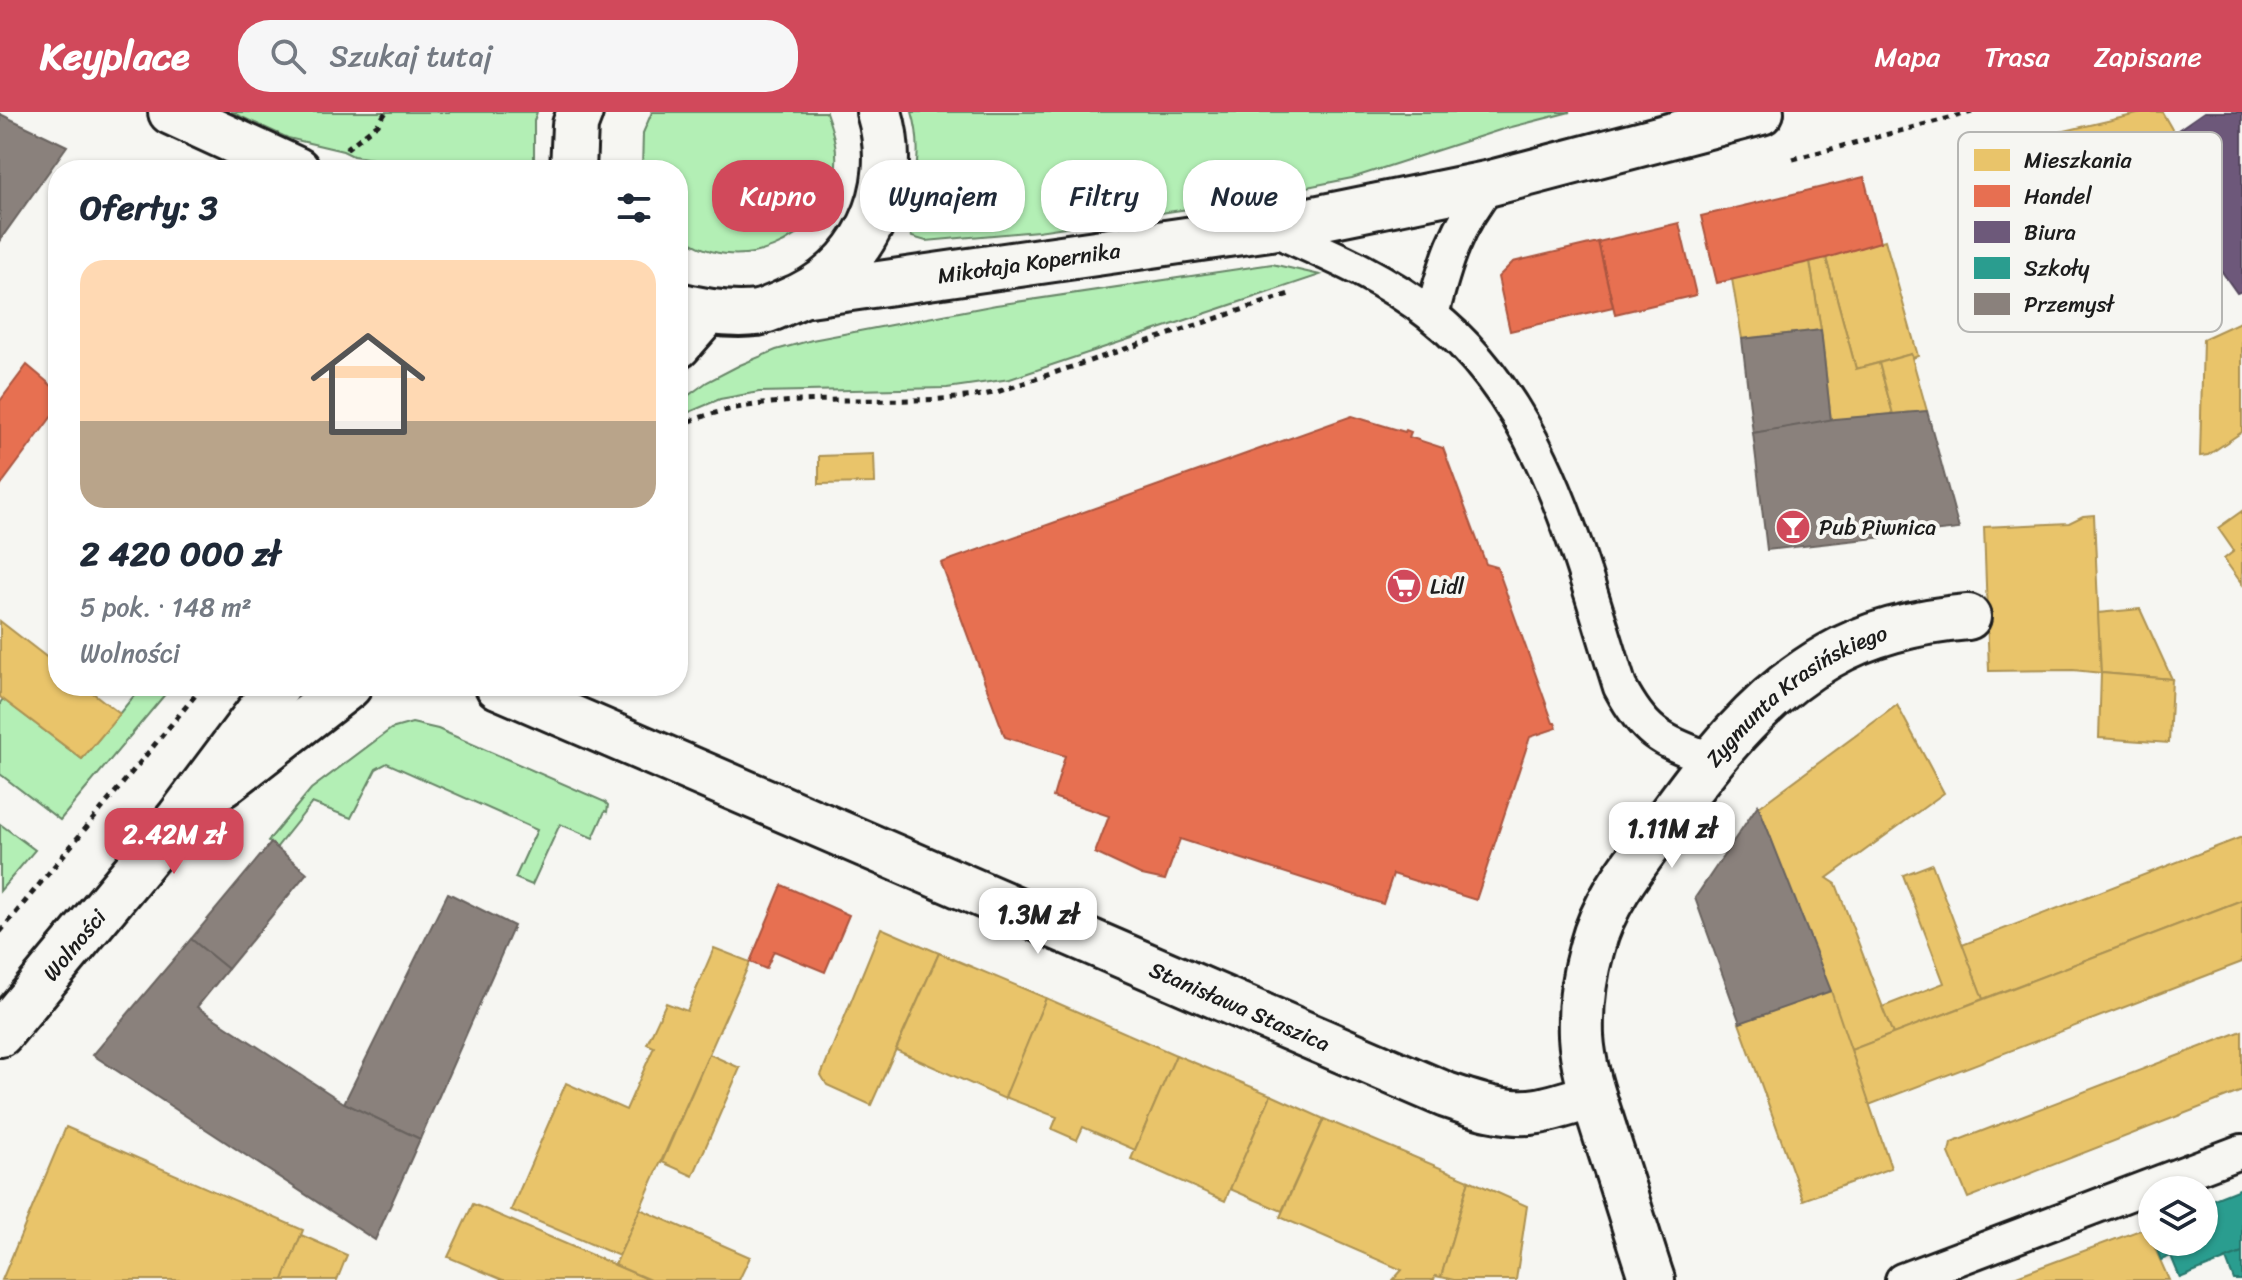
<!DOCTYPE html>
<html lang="pl">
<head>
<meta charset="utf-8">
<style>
  body { margin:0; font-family:Sriracha,sans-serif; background:#f6f6f7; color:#1f2937; height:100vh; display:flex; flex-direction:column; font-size:30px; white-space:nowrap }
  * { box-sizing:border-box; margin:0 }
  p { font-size:26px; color:#747a83 }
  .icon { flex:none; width:44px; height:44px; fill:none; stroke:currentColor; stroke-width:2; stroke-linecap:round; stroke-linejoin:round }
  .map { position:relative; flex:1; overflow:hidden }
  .side { position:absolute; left:48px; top:48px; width:640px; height:536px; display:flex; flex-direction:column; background:#fff; border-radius:32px; box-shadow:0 2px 6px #0004 }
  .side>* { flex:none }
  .hud { position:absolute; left:712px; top:48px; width:760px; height:72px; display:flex; gap:16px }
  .tools { position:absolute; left:2138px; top:1064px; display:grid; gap:16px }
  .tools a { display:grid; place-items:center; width:80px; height:80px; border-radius:50%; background:#fff; box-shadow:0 2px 6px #0004; font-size:40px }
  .price { position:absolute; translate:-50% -68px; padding:0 18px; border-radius:16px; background:#fff; color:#222; font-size:26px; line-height:52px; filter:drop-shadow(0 2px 4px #0008) }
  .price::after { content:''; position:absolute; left:50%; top:48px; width:24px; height:18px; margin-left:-12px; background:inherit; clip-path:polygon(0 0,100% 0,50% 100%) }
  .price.selected { background:#d1495b; color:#fff }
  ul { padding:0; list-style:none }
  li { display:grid; align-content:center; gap:16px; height:424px; padding:0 32px }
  li span { display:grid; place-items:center; height:248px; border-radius:24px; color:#555 }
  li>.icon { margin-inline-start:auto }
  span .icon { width:144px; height:144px; fill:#fffc; stroke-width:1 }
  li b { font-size:34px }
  h2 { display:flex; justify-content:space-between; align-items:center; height:96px; padding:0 32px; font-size:34px }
  .chip { padding:0 28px; border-radius:32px; background:#fff; box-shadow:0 2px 6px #0004; font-size:28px; line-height:72px }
  .chip.selected { background:#d1495b; color:#fff }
  header { display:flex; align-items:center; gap:48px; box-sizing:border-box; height:112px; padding:0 40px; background:#d1495b; color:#fff }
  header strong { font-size:38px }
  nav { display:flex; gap:44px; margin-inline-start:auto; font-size:28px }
  .search { width:560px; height:72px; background:#f6f6f7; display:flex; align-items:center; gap:20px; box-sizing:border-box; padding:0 28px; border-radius:32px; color:#747a83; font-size:30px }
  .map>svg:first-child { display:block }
</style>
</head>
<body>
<header>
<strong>Keyplace</strong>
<div class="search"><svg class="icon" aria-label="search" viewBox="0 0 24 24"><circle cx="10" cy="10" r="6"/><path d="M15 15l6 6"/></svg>Szukaj tutaj</div>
<nav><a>Mapa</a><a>Trasa</a><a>Zapisane</a></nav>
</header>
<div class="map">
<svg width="2242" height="1168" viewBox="0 0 2242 1168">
  <rect width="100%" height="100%" fill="#f6f6f2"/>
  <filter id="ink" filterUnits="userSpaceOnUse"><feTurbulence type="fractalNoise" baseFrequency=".0125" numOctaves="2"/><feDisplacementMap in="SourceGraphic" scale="16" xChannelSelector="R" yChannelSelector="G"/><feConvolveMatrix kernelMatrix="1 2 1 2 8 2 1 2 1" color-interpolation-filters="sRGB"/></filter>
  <g filter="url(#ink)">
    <!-- green -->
    <g fill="#b3efb5" stroke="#688668" stroke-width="2">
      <polygon points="231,0 537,0 534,9 534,50 526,57 421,54 353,44 343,39 288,26"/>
      <path d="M652 0H826C833 20 839 39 835 60 824 131 733 169 678 121V58H642L643 21Z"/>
      <path d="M912 0H1570L1500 18 1352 66 1222 92 1038 119 926 129 912 125 907 115C912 74 925 42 912 0Z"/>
      <polygon points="1272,152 1320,163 1010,267 947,276 759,280 720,287 678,305 678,291 707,270 740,253 776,238 812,228 996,193"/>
      <polygon points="142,574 172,574 60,708 0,662 0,591 3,587 82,647"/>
      <polygon points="412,611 438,617 605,690 608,693 607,700 605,699 593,726 560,712 532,773 515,766 537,718 387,651 376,657 351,706 312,691 276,736 268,729 311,677 391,617"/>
      <polygon points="0,712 35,738 0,779"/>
    </g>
    <!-- homes -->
    <g fill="#e9c46a" stroke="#ac9253" stroke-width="2">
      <polygon points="2146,0 2162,0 2173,19 2139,45 2065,68 2060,20"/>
      <polygon points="1885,128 1918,244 1913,246 1911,242 1856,257 1826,146"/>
      <polygon points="1826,146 1856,257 1879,251 1893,302 1831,309 1821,218 1810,150"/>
      <polygon points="1810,150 1821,218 1742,227 1732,167"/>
      <polygon points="2242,209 2242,320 2208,343 2200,344 2203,227"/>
      <polygon points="1911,242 1927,299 1893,302 1879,251"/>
      <polygon points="874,342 875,371 819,372 819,344"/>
      <polygon points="2242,399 2242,472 2224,447 2234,439 2218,416"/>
      <polygon points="2094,403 2101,561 2073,558 1989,559 1984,415 2069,411 2083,404"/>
      <polygon points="2140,497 2172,567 2101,561 2098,501"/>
      <polygon points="0,509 58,554 58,574 84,574 120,602 82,647 0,585"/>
      <polygon points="2101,561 2172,567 2169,631 2099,626"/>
      <polygon points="1897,593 1944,681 1827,766 1836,772 1893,922 1851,938 1759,695"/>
      <polygon points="2242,725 2242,788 1983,887 1962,833"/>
      <polygon points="1932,752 1983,887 1893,922 1882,895 1944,871 1903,763"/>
      <polygon points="2242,788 2242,850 1869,993 1851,938"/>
      <polygon points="881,816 939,841 871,993 827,973 821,963"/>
      <polygon points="714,836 750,850 619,1144 511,1098 566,971 626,998 654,935 647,932 666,891 687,899"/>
      <polygon points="939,841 1046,886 1005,987 896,938"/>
      <polygon points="1831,879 1891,1056 1803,1088 1739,911"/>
      <polygon points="1046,886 1176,943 1135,1038 1083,1015 1077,1028 1052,1017 1057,1005 1005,985"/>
      <polygon points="2242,919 2242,979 1968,1086 1949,1041 1951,1031"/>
      <polygon points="709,942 740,956 693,1064 662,1050"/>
      <polygon points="1176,943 1271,983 1225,1089 1131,1047"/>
      <polygon points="1271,983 1324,1007 1282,1099 1230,1077"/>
      <polygon points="1324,1007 1469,1068 1441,1165 1435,1164 1434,1168 1393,1168 1402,1158 1280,1105"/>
      <polygon points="66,1015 303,1118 283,1168 2,1168"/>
      <polygon points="1469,1068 1527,1094 1516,1168 1454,1168 1441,1165"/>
      <polygon points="473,1092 615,1153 650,1168 503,1168 448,1145"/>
      <polygon points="640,1097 750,1145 739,1168 650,1168 615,1153"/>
      <polygon points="2148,1115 2152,1130 2169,1168 2006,1168"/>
      <polygon points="301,1123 347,1143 337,1168 283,1168"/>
    </g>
    <!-- shops -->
    <g fill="#e76f51" stroke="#aa5641" stroke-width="2">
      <polygon points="1864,65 1880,130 1826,146 1717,171 1701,104"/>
      <polygon points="1679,111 1696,183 1615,202 1598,130"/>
      <polygon points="1598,130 1613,195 1510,219 1498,165 1513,150"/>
      <polygon points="27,253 58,279 58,296 0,374 0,289"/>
      <polygon points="1352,304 1405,320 1406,318 1411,320 1409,325 1443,336 1486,452 1497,455 1553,611 1555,611 1557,616 1530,625 1476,788 1393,762 1383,792 1180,727 1165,768 1142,763 1095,741 1109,704 1053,685 1065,644 1005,625 941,451"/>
      <polygon points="782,773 849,803 825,860 774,839 766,857 750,850"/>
    </g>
    <!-- offices -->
    <polygon fill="#6d597a" stroke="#55475e" stroke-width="2" points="2204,0 2242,0 2242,179 2237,181 2192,117 2174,115 2165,103 2160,116 2145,112 2147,102 2083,124 2065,68 2139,45"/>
    <!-- schools -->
    <g fill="#2a9d8f" stroke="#26766c" stroke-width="2">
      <polygon points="2242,1076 2242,1141 2180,1166 2171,1144 2161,1148 2154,1130 2204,1130 2204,1091"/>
      <polygon points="2242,1141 2242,1168 2234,1168 2226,1147"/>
    </g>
    <!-- industry -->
    <g fill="#8a817c" stroke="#69635f" stroke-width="2">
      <polygon points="0,2 67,34 0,128"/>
      <polygon points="1821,218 1831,309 1753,321 1742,227"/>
      <polygon points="1927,299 1959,417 1767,438 1753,321 1834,307"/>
      <polygon points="1758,693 1831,879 1740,911 1695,786"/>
      <polygon points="271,731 307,761 228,857 191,827"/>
      <polygon points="448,781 514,814 420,1027 344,991"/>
      <polygon points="191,827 228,857 197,895 344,991 420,1027 375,1128 93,943"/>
    </g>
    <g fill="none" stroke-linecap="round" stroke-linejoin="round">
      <defs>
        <g id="lane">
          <path d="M1270 116C1326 141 1382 164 1430 202 1545 292 1578 444 1620 575 1646 624 1662 628 1712 648"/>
          <path d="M1432 203C1445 151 1456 114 1491 71"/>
          <polyline points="1902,1168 2242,1039"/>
        </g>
        <g id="street">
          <path id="s1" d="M498 574 1446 983C1475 993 1507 1004 1538 999 1556 996 1575 989 1593 984"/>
          <path id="s2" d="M1652 1168C1636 1120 1622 1072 1606 1024 1596 991 1583 959 1581 924 1580 895 1584 863 1592 835 1603 792 1632 755 1658 720 1707 653 1755 586 1829 544 1872 519 1919 509 1968 505"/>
        </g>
        <g id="secondary">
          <polyline points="171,0 297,58"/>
          <polyline points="573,58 575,13 580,0"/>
          <path id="s3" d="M809 182 1270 116 1491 71 1761 0"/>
          <path d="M678 193C704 200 730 204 757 201 767 199 777 194 786 190 863 161 903 78 879 0"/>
          <polyline points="678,234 707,201"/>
          <polyline points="222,673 349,574"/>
          <path id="s4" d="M0 922 179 706 278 574"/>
        </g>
      </defs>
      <!-- lane casing -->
      <use href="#lane" stroke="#1c1c1c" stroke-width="38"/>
      <!-- street casing -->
      <use href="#street" stroke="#1c1c1c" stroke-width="50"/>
      <!-- secondary casing -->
      <use href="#secondary" stroke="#1c1c1c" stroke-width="50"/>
      <!-- path -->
      <g stroke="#1c1c1c" stroke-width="5" stroke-dasharray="6 6" stroke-linecap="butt">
        <polyline points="346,37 378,12 386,0"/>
        <polyline points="1793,47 1972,0"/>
        <path d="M678 314C778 270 890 300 994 281L1292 181"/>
        <polyline points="0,820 203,574"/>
      </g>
      <!-- lane -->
      <use href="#lane" stroke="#f6f6f2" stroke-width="32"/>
      <!-- street -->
      <use href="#street" stroke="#f6f6f2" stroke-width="44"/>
      <!-- secondary -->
      <use href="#secondary" stroke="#f6f6f2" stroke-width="44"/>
    </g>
  </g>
  <!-- icons -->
  <defs>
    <symbol id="bar-disc" viewBox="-11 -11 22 22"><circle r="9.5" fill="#d1495b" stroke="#f6f6f2"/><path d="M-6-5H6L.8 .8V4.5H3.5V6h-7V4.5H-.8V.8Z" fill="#fff"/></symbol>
    <symbol id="supermarket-disc" viewBox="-11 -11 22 22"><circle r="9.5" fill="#d1495b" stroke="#f6f6f2"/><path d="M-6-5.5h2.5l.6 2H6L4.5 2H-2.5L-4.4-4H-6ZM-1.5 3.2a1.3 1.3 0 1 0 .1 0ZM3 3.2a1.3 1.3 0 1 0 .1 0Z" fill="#fff"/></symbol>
  </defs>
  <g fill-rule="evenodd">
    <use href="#bar-disc" x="1773" y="395" width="40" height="40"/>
    <use href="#supermarket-disc" x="1384" y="454" width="40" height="40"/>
  </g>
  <g text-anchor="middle" stroke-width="8" stroke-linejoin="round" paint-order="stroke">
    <!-- street labels -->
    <g font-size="22" fill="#1c1c1c" stroke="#f6f6f2">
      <text dy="8" stroke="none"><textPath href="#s3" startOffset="222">Mikołaja Kopernika</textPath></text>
      <text dy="8" stroke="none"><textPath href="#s2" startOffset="676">Zygmunta Krasińskiego</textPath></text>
      <text dy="8" stroke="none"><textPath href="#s4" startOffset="116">Wolności</textPath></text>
      <text dy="8" stroke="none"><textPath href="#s1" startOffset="808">Stanisława Staszica</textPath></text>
    </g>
    <!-- poi labels -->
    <g font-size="22" fill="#1c1c1c" stroke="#f6f6f2" text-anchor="start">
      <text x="1819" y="423">Pub Piwnica</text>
      <text x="1430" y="482">Lidl</text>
    </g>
  </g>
  <!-- legend -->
  <rect x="1958" y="20" width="264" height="200" rx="12" fill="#f6f6f2" stroke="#b5b5b2" stroke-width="2"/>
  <rect x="1974" y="37" width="36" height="22" fill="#e9c46a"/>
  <rect x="1974" y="73" width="36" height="22" fill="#e76f51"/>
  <rect x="1974" y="109" width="36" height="22" fill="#6d597a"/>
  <rect x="1974" y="145" width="36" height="22" fill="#2a9d8f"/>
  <rect x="1974" y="181" width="36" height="22" fill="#8a817c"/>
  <g font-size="22" fill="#1c1c1c">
    <text x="2024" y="56">Mieszkania</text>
    <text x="2024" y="92">Handel</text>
    <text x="2024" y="128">Biura</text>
    <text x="2024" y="164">Szkoły</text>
    <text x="2024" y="200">Przemysł</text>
  </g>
</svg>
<div class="tools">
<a><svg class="icon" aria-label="layers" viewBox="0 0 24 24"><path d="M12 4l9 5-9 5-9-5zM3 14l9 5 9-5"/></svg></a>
</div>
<b class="price" style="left:1672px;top:758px">1.11M zł</b>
<b class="price selected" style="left:174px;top:764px">2.42M zł</b>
<b class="price" style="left:1038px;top:844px">1.3M zł</b>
<div class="hud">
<a class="chip selected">Kupno</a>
<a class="chip">Wynajem</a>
<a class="chip">Filtry</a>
<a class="chip">Nowe</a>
</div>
<section class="side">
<h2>Oferty: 3<svg class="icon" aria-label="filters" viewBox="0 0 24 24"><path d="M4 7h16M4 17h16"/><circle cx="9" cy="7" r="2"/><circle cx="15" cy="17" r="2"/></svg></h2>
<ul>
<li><span style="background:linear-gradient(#ffd9b3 65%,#b9a48a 0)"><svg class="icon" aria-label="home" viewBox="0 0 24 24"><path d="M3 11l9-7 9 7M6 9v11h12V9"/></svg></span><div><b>2 420 000 zł</b><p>5 pok. · 148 m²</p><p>Wolności</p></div></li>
</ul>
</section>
</div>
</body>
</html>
